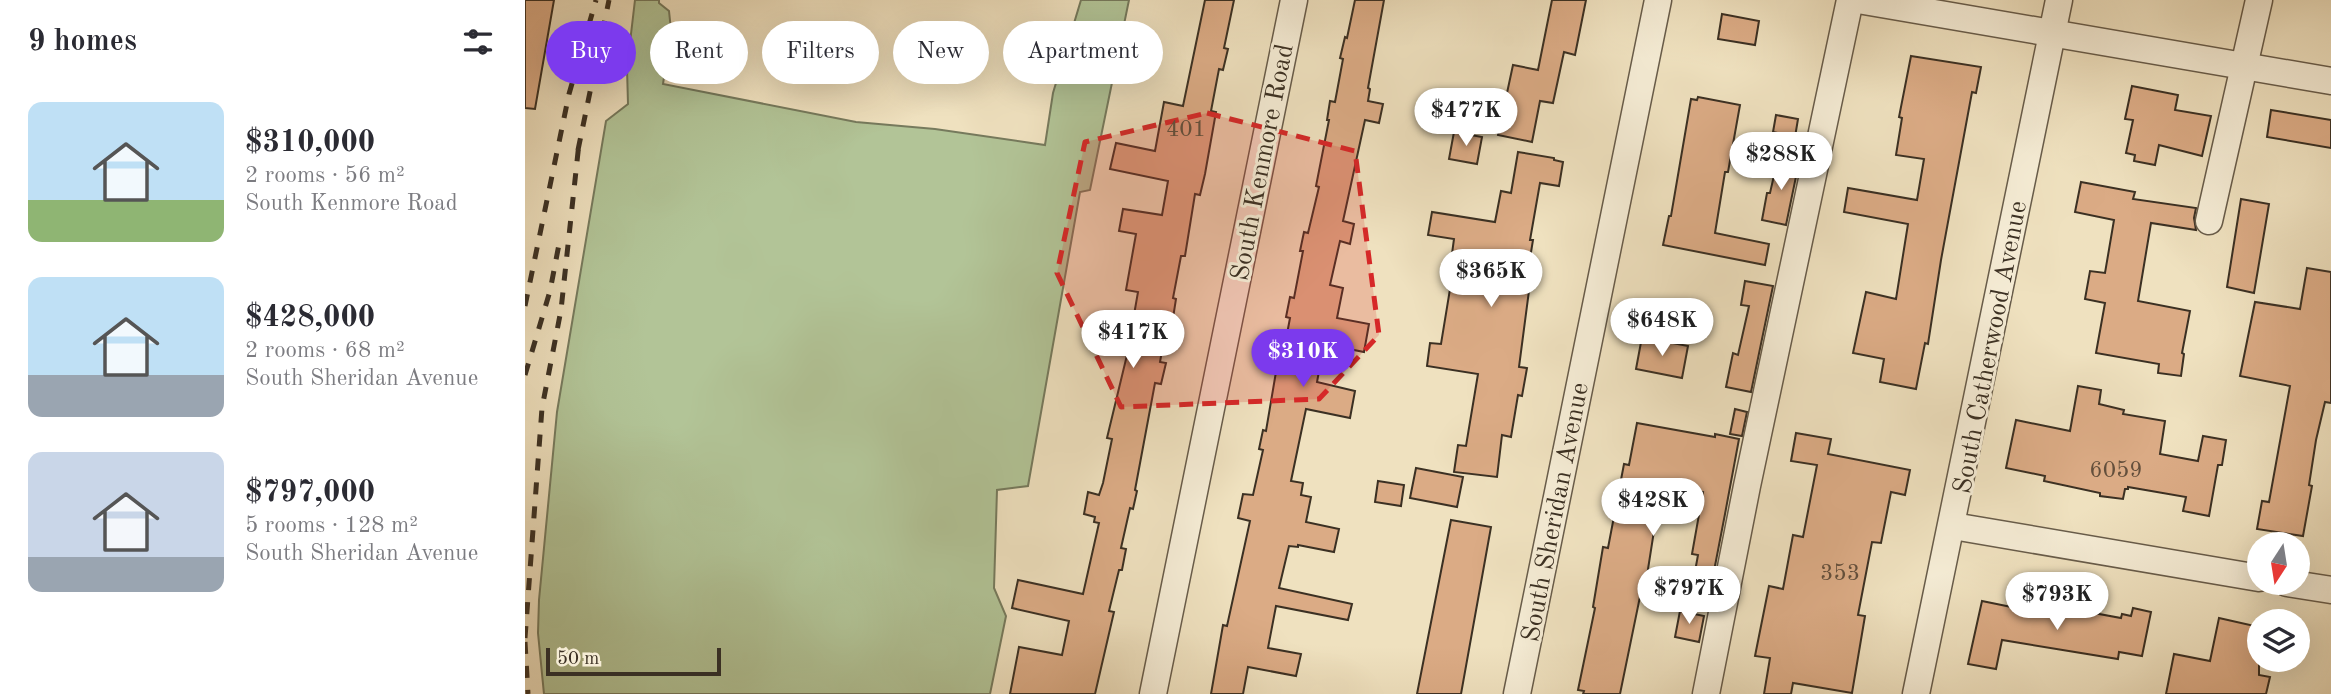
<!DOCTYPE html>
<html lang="en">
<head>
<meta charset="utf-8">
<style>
  body { margin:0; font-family:"Old Standard TT",serif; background:#f2f2f3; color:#2b2b33; height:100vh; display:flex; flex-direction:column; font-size:26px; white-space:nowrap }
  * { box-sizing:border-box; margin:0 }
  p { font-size:23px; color:#7c7c81 }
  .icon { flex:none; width:38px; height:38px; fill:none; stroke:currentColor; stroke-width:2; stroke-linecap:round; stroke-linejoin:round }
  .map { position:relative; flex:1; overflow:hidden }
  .details { display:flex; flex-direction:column; background:#fff; width:525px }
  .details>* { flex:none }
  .guide { position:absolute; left:21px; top:21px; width:665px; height:63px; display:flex; gap:14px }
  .needle { width:46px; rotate:192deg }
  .fabs { position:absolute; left:1722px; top:532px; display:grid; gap:14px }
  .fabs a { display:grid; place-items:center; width:63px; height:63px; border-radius:50%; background:#fff; box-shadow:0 7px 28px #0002; font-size:35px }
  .scale { position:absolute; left:21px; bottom:18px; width:175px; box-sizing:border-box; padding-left:7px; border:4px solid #3b3023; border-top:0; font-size:19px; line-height:24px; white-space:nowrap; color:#3b3023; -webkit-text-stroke:5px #f5ecd5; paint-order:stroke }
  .price { position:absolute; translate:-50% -60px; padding:0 16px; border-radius:24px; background:#fff; color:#222; font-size:23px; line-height:46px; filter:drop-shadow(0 2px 4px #0008) }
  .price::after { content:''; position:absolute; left:50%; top:42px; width:21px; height:16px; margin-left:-10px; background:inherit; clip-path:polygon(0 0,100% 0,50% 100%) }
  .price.selected { background:#7c3aed; color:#fff }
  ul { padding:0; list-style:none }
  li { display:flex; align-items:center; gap:21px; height:175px; padding:0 28px }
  li span { display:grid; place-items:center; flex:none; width:196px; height:140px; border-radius:14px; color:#555 }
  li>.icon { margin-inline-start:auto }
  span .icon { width:84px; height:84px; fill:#fffc; stroke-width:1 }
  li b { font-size:30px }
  h2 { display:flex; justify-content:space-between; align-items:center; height:84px; padding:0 28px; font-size:30px }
  .pill { padding:0 24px; border-radius:32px; background:#fff; box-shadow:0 7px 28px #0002; font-size:24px; line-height:63px }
  .pill.selected { background:#7c3aed; color:#fff }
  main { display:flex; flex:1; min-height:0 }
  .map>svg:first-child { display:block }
</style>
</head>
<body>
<main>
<section class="details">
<h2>9 homes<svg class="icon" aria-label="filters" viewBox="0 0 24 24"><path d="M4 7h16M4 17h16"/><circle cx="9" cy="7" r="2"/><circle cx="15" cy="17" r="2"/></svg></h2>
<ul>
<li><span style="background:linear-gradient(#bfe0f5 70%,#8fb573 0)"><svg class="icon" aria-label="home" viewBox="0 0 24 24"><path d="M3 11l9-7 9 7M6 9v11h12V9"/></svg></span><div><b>$310,000</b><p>2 rooms · 56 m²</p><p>South Kenmore Road</p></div></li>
<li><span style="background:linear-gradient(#bfe0f5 70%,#9aa5b1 0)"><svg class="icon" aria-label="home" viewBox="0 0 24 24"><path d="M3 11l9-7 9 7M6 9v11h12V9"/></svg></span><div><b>$428,000</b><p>2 rooms · 68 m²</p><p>South Sheridan Avenue</p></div></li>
<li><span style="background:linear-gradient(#c9d6e8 75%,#9aa5b1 0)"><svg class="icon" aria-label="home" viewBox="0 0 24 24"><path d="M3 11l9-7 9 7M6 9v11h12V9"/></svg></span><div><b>$797,000</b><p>5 rooms · 128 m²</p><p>South Sheridan Avenue</p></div></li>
</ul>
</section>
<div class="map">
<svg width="1806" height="694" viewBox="0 0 1806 694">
  <rect width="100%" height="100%" fill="#efe1bf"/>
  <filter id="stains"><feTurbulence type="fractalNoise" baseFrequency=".00286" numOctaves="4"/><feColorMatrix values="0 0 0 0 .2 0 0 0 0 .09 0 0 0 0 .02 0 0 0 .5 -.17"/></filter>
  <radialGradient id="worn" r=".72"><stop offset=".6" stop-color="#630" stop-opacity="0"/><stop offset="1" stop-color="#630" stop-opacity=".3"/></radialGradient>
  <!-- green -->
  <polygon fill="#b2c497" stroke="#767a5d" stroke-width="2" points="110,0 134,0 134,3 144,11 146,30 138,84 331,122 410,129 520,145 528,93 556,0 604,0 565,190 555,192 503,486 472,490 469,588 481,616 465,694 19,694 13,633 14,600 32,412 81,121 103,104 102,68"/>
  <!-- building -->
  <g fill="#dbab85" stroke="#3b3023" stroke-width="2">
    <polygon points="0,0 29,0 10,109 0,108"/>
    <polygon points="680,0 709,0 699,48 703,49 698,70 694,69 686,111 691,112 680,174 675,195 670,194 660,256 656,256 648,298 651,299 648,318 643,317 635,362 641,363 636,384 630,383 610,490 612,491 608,509 605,508 596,548 601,549 597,570 594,570 584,611 589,612 570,694 485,694 494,647 537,655 544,621 487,608 493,580 558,594 574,523 569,522 570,517 559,514 563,492 574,495 578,483 587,439 582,438 602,355 613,292 601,290 611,234 594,231 598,209 637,215 643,181 585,169 591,143 630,151 639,102 658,106"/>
    <polygon points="830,0 859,0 843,88 845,89 843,101 858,104 854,123 840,120 818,221 829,224 825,244 815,241 805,285 818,288 812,318 844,324 839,352 799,344 792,382 830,391 825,418 781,409 766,481 778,483 776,495 786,497 781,522 814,529 809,552 773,545 773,547 764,546 754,588 827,604 823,620 751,606 743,648 776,654 771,676 723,667 718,694 686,694 698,625 702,626 725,521 713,518 718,494 728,495 738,450 734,449 738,430 741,431 752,366 756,366 765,318 761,317 765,297 769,298 778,251 775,251 779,232 783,233 794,187 791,186 804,120 802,120 805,101 810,102 818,59 815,58 820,37 822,38"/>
    <polygon points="1027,0 1061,0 1050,55 1039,52 1028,103 1015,101 1007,142 973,135 988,65 1013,70"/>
    <polygon points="1197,14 1234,21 1230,45 1193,39"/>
    <polygon points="1386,56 1456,67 1451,93 1447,92 1416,260 1403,344 1400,343 1391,389 1355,382 1359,359 1328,353 1341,292 1371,299 1383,224 1319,212 1323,188 1392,200 1399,159 1371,155 1377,118 1374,117"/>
    <polygon points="1607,86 1653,95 1650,110 1686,116 1677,156 1634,145 1630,165 1609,161 1610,155 1601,153 1608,120 1600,119"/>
    <polygon points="1173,97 1215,105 1203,172 1200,172 1190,233 1244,244 1240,265 1138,245 1144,216 1146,216 1166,99 1172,100"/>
    <polygon points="1746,110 1806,120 1806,148 1742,137"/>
    <polygon points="1251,115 1273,119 1270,137 1248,132"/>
    <polygon points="929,132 957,137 952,164 924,159"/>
    <polygon points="993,152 1029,158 1029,160 1038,162 1034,186 1015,183 1005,240 1008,240 1001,283 1005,283 994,367 1002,368 997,396 993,395 986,437 977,435 972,477 929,472 933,445 941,446 953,374 902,366 905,343 916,344 927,277 924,276 929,239 903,235 907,212 970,222 976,191 986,193"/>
    <polygon points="1253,158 1274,162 1261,225 1237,220 1242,193 1245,193"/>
    <polygon points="1556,182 1610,192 1608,199 1671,208 1669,218 1671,230 1626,223 1613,301 1665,311 1657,353 1659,354 1656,376 1633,373 1634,364 1571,353 1580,303 1560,299 1565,271 1580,273 1589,220 1550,212"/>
    <polygon points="1716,199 1744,204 1729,293 1702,287"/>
    <polygon points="1782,268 1806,272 1806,403 1800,402 1791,440 1784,485 1787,486 1778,536 1732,529 1737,501 1744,502 1765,386 1715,376 1730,302 1775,309"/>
    <polygon points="1220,281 1248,286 1226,392 1201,387 1208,353 1213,355 1224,306 1216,305"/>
    <polygon points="1117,337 1163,346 1157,378 1111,369"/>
    <polygon points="1553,386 1576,390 1574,404 1599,410 1598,414 1640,421 1635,454 1673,461 1678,436 1701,440 1697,465 1693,465 1684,516 1658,511 1661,497 1603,487 1603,489 1600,489 1598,499 1575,496 1575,493 1519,481 1520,476 1481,468 1491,420 1545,431"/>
    <polygon points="1210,409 1222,412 1217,436 1205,434"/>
    <polygon points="1112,423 1190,437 1190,434 1214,439 1200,514 1183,602 1165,599 1173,555 1167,554 1178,492 1139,486 1136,499 1134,499 1121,582 1118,582 1095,694 1058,694 1059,691 1053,690 1070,608 1068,607 1078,547 1083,548 1099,464 1104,465"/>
    <polygon points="1271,433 1306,439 1303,454 1385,470 1380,495 1366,492 1356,543 1347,542 1333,615 1340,616 1327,693 1268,683 1266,694 1239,694 1245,658 1230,656 1244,586 1258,589 1268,535 1278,537 1292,465 1266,461"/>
    <polygon points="891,468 938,477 932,507 885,498"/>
    <polygon points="853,481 879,485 876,506 850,502"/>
    <polygon points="926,520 966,527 936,694 892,694"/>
    <polygon points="1457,601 1501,610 1501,607 1534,613 1536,607 1596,618 1597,614 1606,616 1608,608 1626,612 1617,656 1594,652 1593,659 1477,640 1471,669 1443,664"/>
    <polygon points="1155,611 1179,616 1174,642 1150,637"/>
    <polygon points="1694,618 1734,627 1734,675 1745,677 1741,694 1641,694 1649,654 1685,661"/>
  </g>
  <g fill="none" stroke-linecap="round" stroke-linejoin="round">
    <defs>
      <g id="minor">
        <polyline points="1333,0 1806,81"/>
        <polyline points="1684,221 1734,0"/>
        <polyline points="1428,526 1734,578"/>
        <polyline points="1762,583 1806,590"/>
        <polyline points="628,694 769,0"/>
        <polyline points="992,694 1133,0"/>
        <polyline points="1181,694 1222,486 1325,0"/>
        <polyline points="1391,694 1534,0"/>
      </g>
    </defs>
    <!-- minor casing -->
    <use href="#minor" stroke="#685c4a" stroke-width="29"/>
    <!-- minor -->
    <use href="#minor" stroke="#f5ecd5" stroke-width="26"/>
    <!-- rail -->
    <g stroke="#3b3023" stroke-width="5" stroke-dasharray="12 12" stroke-linecap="butt">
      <polyline points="53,150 84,0"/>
      <polyline points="0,306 44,94 71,0"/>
      <polyline points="0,375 25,291 35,239"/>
      <polyline points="0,638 17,408 36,310 54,143"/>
      <polyline points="0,642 3,694"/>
    </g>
  </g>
  <!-- marked area -->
  <path fill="#d62828" fill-opacity="0.2" stroke="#d62828" stroke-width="5" stroke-dasharray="14 9" stroke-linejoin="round" d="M682 113 830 151 854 335 794 399 596 407 532 273 560 142Z"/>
  <g text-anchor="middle" stroke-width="6" stroke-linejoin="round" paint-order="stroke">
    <!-- number labels -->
    <g font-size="23" fill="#634f3c">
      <text x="661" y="136">401</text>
      <text x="1591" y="477">6059</text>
      <text x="1315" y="580">353</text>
    </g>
    <!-- street labels -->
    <g font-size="26" fill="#3b3023" stroke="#f5ecd5">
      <text transform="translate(736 162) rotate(-79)" y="9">South Kenmore Road</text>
      <text transform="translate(1464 347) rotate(-79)" y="9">South Catherwood Avenue</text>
      <text transform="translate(1029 512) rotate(-79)" y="9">South Sheridan Avenue</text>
    </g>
  </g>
  <rect width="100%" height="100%" filter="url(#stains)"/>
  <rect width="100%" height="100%" fill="url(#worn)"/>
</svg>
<div class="fabs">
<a><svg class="needle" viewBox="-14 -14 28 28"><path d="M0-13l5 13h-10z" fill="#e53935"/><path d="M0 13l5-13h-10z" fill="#7c7c81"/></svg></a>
<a><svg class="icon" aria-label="layers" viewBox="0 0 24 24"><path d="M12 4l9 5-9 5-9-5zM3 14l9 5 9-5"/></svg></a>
</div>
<div class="scale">50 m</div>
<b class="price" style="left:941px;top:148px">$477K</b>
<b class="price" style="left:1256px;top:192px">$288K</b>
<b class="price" style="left:966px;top:309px">$365K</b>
<b class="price" style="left:1137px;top:358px">$648K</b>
<b class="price" style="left:608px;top:370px">$417K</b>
<b class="price selected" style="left:778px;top:389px">$310K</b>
<b class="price" style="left:1128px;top:538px">$428K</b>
<b class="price" style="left:1164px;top:626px">$797K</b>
<b class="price" style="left:1532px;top:632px">$793K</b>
<div class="guide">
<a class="pill selected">Buy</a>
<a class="pill">Rent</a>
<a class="pill">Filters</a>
<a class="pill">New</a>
<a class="pill">Apartment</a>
</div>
</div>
</main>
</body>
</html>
